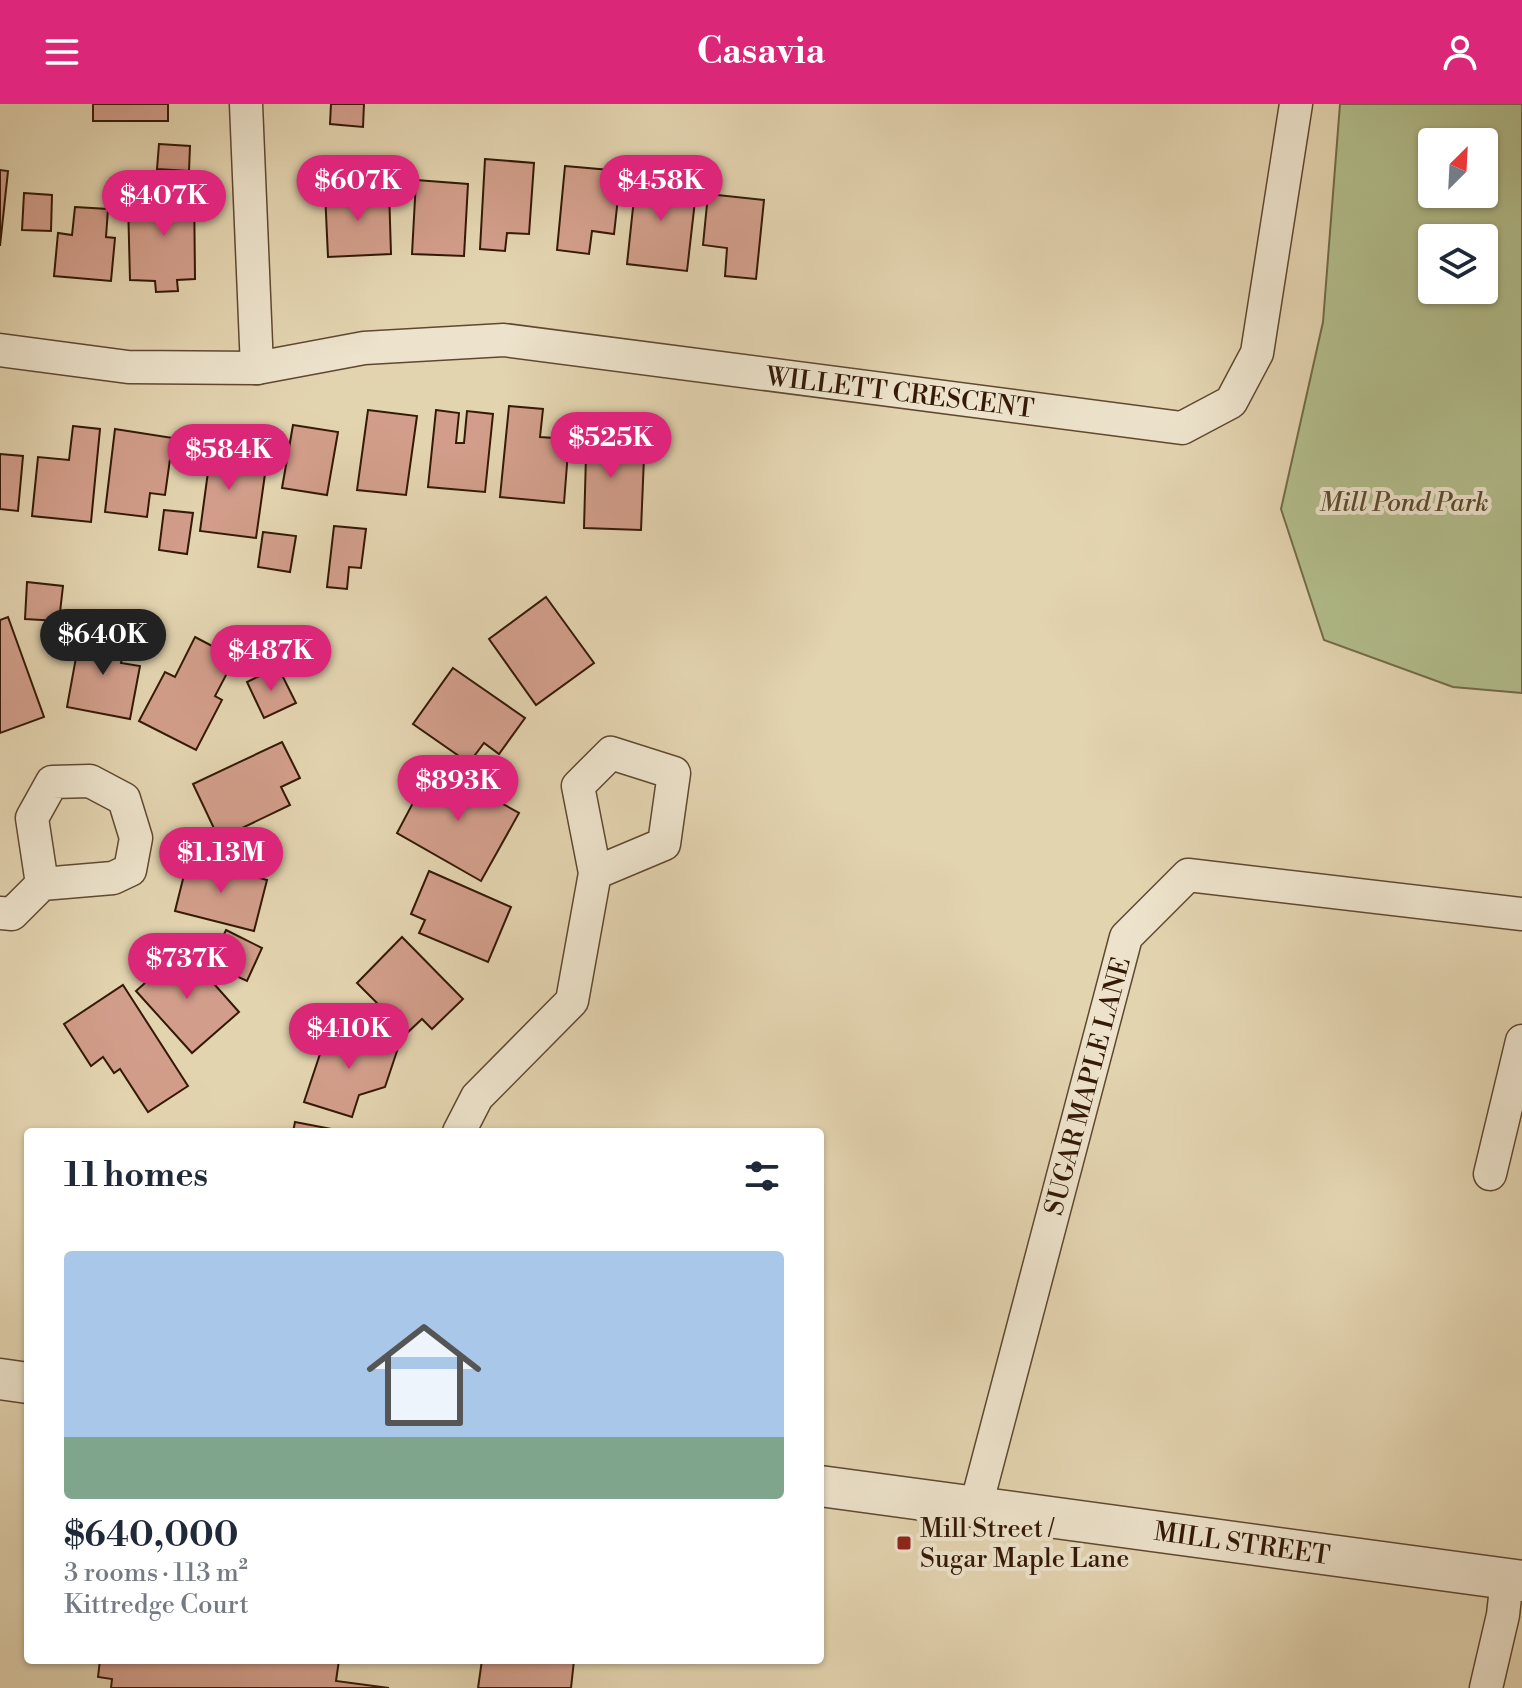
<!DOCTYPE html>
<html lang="en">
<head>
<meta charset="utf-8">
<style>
  body { margin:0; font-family:"Libre Bodoni",serif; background:#f6f6f7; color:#1f2937; height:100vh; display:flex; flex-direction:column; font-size:30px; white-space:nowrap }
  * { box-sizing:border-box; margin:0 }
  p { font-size:26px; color:#747a83 }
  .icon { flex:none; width:44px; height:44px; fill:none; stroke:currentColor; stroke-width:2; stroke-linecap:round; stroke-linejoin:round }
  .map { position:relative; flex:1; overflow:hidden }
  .drawer { position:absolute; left:24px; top:1024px; width:800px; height:536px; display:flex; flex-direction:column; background:#fff; border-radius:8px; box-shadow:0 2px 6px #0004 }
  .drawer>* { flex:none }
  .needle { width:52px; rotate:24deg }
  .fabs { position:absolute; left:1418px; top:24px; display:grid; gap:16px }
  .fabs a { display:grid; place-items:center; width:80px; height:80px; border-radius:8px; background:#fff; box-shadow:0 2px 6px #0004; font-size:40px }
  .price { position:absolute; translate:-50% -68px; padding:0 18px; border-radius:28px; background:#db2777; color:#fff; font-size:26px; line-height:52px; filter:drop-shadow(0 2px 4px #0008) }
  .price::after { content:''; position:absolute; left:50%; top:48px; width:24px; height:18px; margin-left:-12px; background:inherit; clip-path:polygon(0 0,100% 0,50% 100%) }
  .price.selected { background:#222; color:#fff }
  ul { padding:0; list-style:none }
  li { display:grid; align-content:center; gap:16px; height:424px; padding:0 40px }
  li span { display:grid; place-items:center; height:248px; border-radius:8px; color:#555 }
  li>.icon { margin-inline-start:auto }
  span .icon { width:144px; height:144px; fill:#fffc; stroke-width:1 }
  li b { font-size:34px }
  h2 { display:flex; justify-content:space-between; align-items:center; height:96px; padding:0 40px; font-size:34px }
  header { display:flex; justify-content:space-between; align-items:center; height:104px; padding:0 40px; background:#db2777; color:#fff; font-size:36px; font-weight:700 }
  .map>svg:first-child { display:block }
</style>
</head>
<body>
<header><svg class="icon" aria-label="menu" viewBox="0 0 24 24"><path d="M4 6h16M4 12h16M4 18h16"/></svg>Casavia<svg class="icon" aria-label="person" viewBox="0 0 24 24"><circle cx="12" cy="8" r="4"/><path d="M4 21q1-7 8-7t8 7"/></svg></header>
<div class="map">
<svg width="1522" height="1584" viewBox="0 0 1522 1584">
  <rect width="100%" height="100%" fill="#e3d4b0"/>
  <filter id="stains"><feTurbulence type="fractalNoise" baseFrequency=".0025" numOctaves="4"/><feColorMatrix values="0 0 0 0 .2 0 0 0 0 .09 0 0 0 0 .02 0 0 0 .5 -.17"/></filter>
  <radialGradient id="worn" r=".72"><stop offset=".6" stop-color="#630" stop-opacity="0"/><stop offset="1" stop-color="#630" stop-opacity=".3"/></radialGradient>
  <!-- green -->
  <path fill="#b2bd8c" stroke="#736b49" stroke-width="2" fill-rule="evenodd" d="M1340 0H1522V589L1453 583 1324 536 1281 405 1323 218ZM1432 38H1484V90H1432ZM1432 134H1484V186H1432Z"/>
  <!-- building -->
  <g fill="#d29e8b" stroke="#341906" stroke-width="2">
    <rect x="93" y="0" width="75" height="17"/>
    <polygon points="331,0 364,0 363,23 330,20"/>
    <polygon points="159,40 190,42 189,67 157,65"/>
    <polygon points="485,55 534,59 529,130 507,129 505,147 480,145"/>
    <polygon points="565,62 621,67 614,130 592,127 589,150 557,146"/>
    <polygon points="0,66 8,67 0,142"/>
    <polygon points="637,66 676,70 675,85 696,88 687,167 627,160"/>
    <polygon points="416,76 468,80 464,152 412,150"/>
    <polygon points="194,79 195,175 177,176 178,187 156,188 155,177 130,176 128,98 166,97 165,80"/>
    <polygon points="389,86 391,150 328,153 325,88"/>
    <polygon points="24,89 52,91 51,127 22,126"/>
    <polygon points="708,90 764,96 756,175 725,172 727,144 703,141"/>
    <polygon points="75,103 108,105 106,133 115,134 111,177 54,172 58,129 72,131"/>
    <polygon points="509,302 543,305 540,333 569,335 564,399 500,393"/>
    <polygon points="368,306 417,312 406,391 357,386"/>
    <polygon points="436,306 459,309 456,339 464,339 467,307 493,310 485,388 428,383"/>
    <polygon points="587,315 620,315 619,352 644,353 641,426 584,424"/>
    <polygon points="293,321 338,328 327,391 282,384"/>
    <polygon points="73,322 100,325 91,418 32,412 38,353 69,356"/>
    <polygon points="115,325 173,334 165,391 150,389 147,413 105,408"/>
    <polygon points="203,335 238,339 234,366 265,370 256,434 200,427 208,368 199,367"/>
    <polygon points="0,350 23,352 18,407 0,405"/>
    <polygon points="164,406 193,409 187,450 159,446"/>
    <polygon points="334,422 366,425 361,464 349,463 347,485 327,483"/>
    <polygon points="263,428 296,432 290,468 258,463"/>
    <polygon points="27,478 63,482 59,517 25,515"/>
    <polygon points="546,493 594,559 536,601 489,535"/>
    <polygon points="8,513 44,613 0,629 0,516"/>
    <polygon points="81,526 126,534 121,559 140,562 130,615 67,603"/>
    <polygon points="195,533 235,554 215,592 222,596 196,646 139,617 165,568 175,573"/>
    <polygon points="278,563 296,599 264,614 247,578"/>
    <polygon points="453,564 525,614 499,650 484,639 469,659 413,620"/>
    <polygon points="282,638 300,674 281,683 290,701 219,735 193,680"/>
    <polygon points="433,661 519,709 481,777 397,729"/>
    <polygon points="188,755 267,776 254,827 175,807"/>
    <polygon points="429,767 511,803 488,858 419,829 425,816 411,810"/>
    <polygon points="226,826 262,844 247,877 210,860"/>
    <polygon points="402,833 463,895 432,925 422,915 407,929 357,879"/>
    <polygon points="183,845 239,908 192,949 136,887"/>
    <polygon points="123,881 188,982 148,1008 120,965 114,969 103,953 91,962 64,920"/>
    <polygon points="329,923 398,944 385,983 359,991 352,1013 304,998"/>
    <polygon points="295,1018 347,1028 293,1028"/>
    <polygon points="100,1556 339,1556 336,1577 389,1584 111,1584 112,1575 98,1573"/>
    <polygon points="482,1556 574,1556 571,1584 478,1584"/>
  </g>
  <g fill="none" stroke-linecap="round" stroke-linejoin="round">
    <defs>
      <g id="minor">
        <polyline points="246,0 257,264"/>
        <polyline points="0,246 128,263 257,264 364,244 504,236 1182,324 1231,298 1257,249 1296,0"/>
        <polyline points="0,809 12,810 42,780 113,774 130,766 136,734 124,695 90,677 52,678 32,714 42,780"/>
        <polyline points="459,1028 477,993 572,897 595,769 578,682 611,649 674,669 664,740 595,769"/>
        <polyline points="1490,1070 1522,937"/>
        <polyline points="976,1402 1126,833 1188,771 1522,810"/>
        <polyline points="1486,1584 1503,1511 1507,1475"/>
      </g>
      <g id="tertiary">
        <polyline points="0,1275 28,1279"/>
        <polyline points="820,1382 1522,1477"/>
      </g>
    </defs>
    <!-- minor casing -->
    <use href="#minor" stroke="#604830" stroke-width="35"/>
    <!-- tertiary casing -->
    <use href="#tertiary" stroke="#604830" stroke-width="43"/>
    <!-- minor -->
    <use href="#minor" stroke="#ede3cc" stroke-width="32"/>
    <!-- tertiary -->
    <use href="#tertiary" stroke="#ede3cc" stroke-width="40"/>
  </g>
  <!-- markers -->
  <rect fill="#8f2418" stroke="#ede3cc" stroke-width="3" x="896" y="1431" width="16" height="16" rx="4"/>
  <g text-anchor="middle" stroke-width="8" stroke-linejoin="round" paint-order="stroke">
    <!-- street labels -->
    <g font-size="26" fill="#341906" stroke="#ede3cc">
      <text transform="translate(900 288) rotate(7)" y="9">WILLETT CRESCENT</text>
      <text transform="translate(1087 982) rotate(-75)" y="9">SUGAR MAPLE LANE</text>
      <text transform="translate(1242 1439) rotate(8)" y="9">MILL STREET</text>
    </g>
    <!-- park labels -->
    <g font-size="26" font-style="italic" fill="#5a4a2e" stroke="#ede3cc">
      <text x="1404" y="407">Mill Pond Park</text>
    </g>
    <!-- poi labels -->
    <g font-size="26" fill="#341906" stroke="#ede3cc" text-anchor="start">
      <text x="920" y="1433">Mill Street /<tspan x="920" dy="30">Sugar Maple Lane</tspan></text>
    </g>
  </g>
  <rect width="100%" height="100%" filter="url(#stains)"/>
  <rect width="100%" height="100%" fill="url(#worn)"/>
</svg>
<div class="fabs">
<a><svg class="needle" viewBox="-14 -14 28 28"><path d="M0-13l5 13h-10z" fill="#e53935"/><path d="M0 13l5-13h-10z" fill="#747a83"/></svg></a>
<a><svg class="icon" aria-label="layers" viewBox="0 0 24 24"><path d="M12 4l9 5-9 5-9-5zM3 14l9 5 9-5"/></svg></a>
</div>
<b class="price" style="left:358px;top:119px">$607K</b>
<b class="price" style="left:661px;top:119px">$458K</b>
<b class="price" style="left:164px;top:134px">$407K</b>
<b class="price" style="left:611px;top:376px">$525K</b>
<b class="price" style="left:229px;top:388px">$584K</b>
<b class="price selected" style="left:103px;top:573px">$640K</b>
<b class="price" style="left:271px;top:589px">$487K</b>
<b class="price" style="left:458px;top:719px">$893K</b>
<b class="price" style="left:221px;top:791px">$1.13M</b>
<b class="price" style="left:187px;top:897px">$737K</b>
<b class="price" style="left:349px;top:967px">$410K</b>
<section class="drawer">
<h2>11 homes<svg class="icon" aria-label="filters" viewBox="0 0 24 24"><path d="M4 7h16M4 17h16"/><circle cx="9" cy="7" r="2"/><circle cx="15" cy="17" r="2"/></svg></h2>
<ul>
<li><span style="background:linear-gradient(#a9c7e8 75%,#7fa58c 0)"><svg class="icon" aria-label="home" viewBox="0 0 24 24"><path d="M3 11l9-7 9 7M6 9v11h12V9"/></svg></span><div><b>$640,000</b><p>3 rooms · 113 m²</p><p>Kittredge Court</p></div></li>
</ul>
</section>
</div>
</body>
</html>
